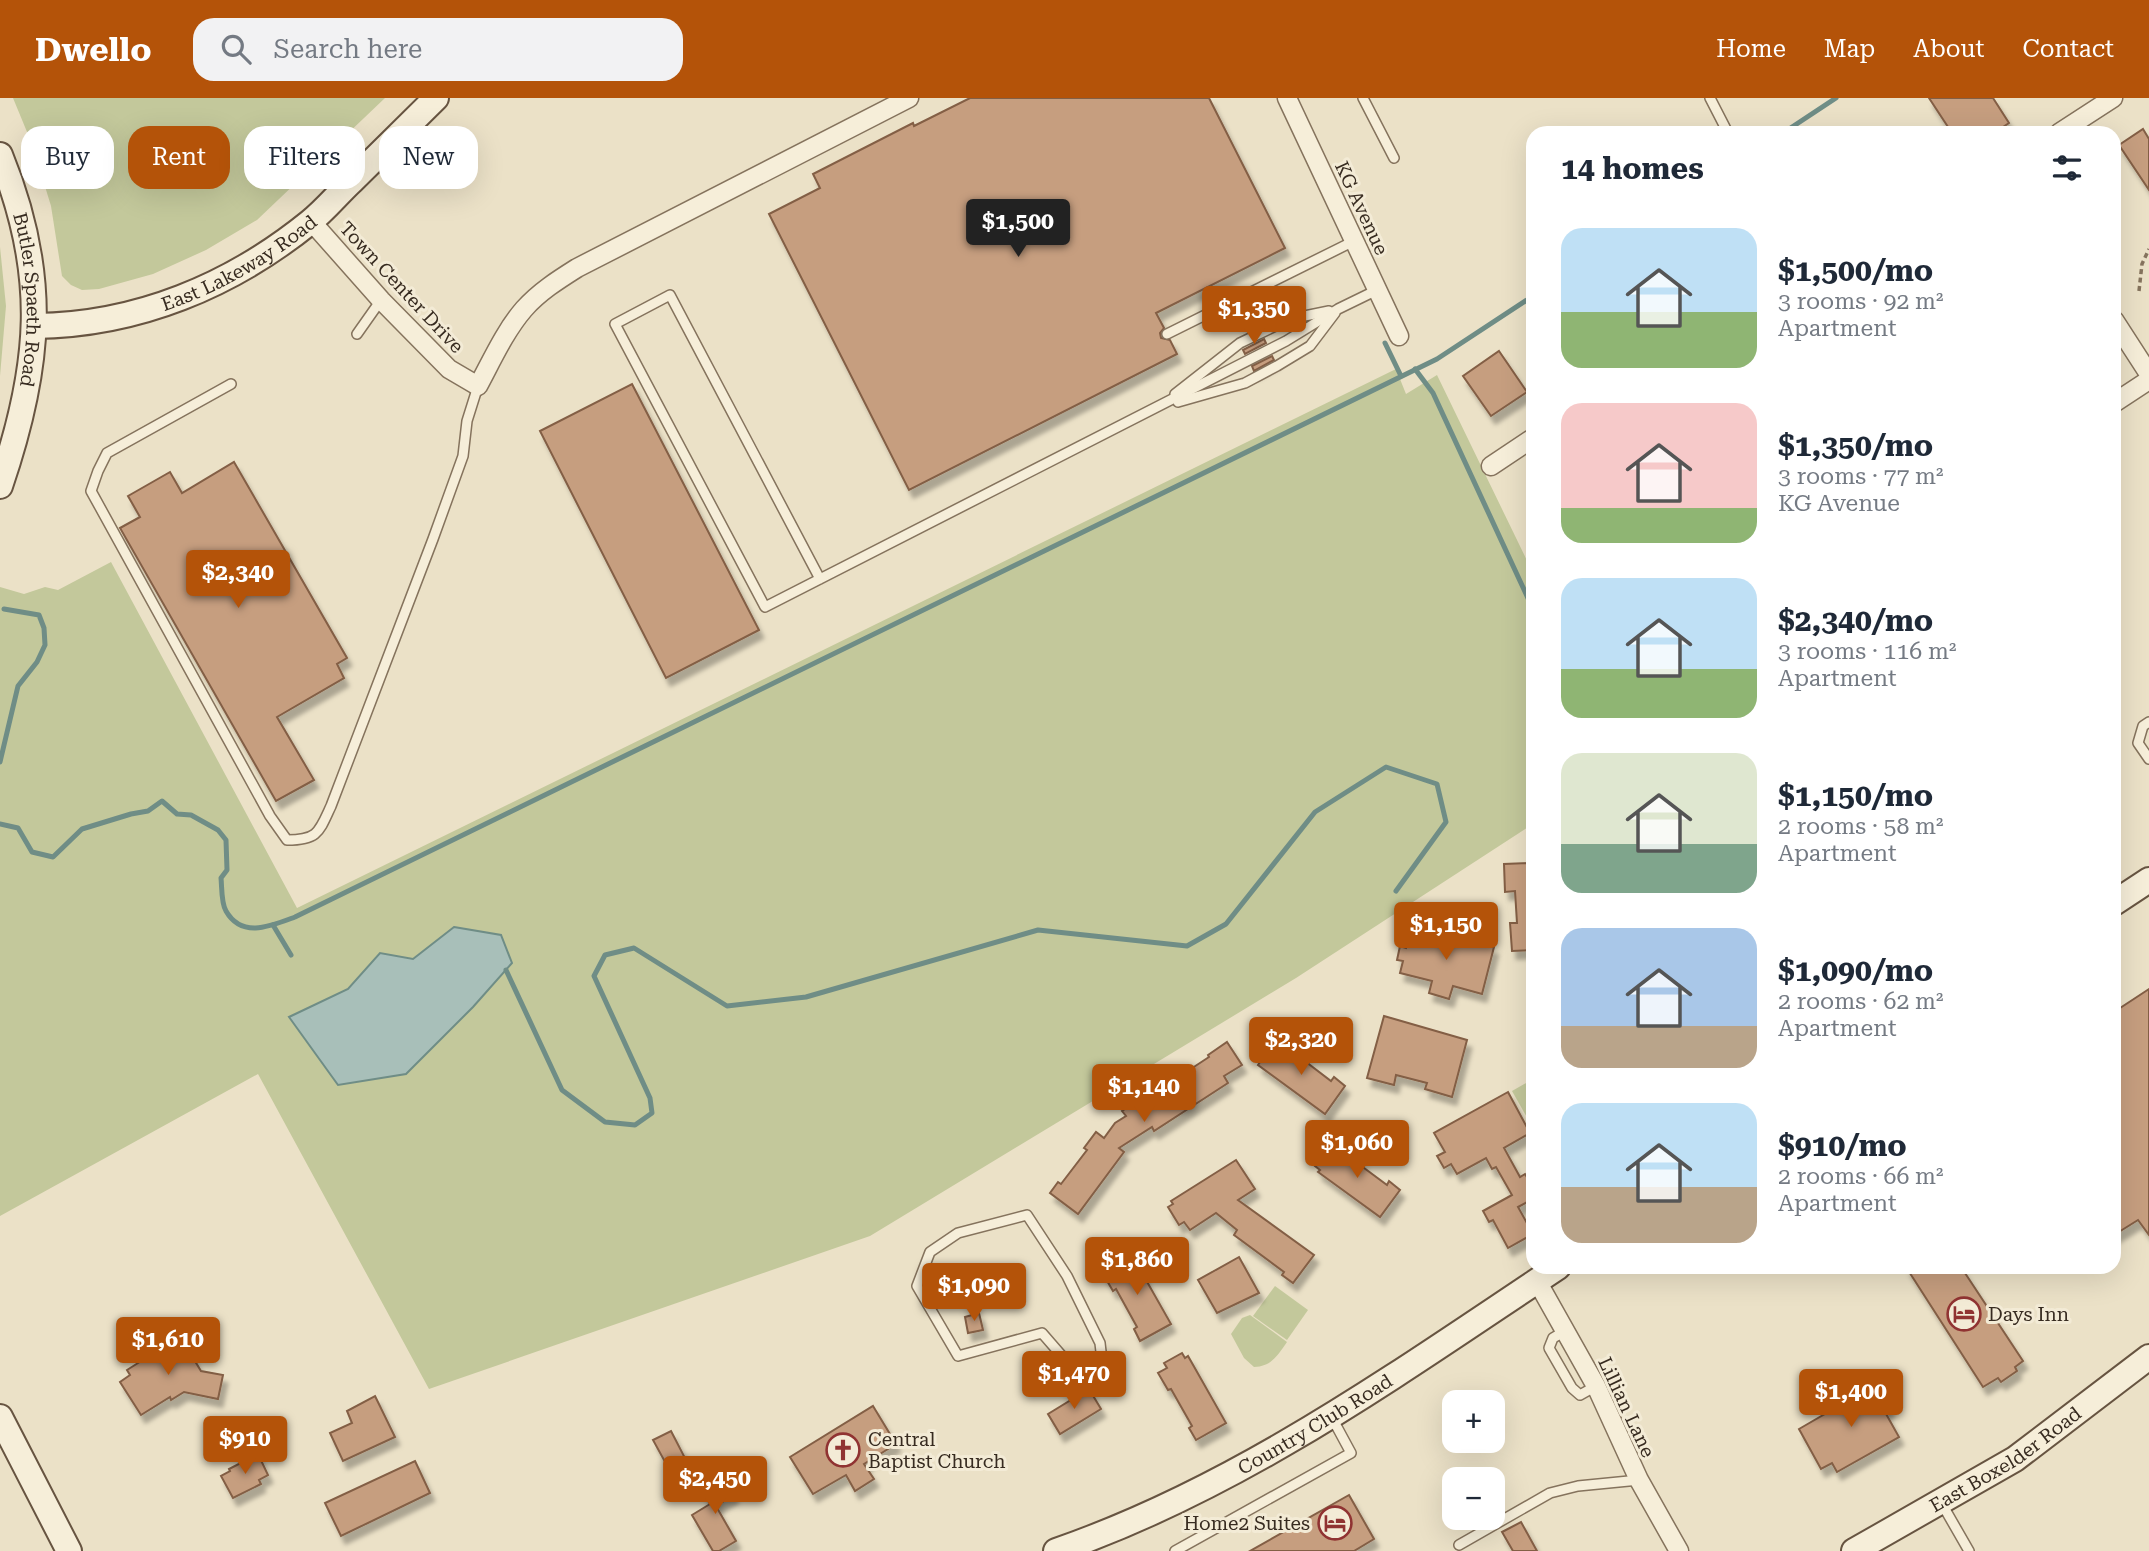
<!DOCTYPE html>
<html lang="en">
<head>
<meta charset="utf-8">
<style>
  body { margin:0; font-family:"Roboto Serif",serif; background:#f2f2f3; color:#1f2937; height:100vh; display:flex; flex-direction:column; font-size:26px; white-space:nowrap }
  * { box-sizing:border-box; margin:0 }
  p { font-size:23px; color:#747a83 }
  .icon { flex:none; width:38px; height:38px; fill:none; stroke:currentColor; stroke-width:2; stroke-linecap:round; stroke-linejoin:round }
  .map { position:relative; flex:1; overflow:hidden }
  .sheet { position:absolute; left:1526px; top:28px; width:595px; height:1148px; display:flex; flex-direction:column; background:#fff; border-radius:21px; box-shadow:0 7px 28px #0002 }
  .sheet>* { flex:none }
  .guide { position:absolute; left:21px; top:28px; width:665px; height:63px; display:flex; gap:14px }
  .buttons { position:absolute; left:1442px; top:1292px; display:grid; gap:14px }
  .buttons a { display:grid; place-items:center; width:63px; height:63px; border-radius:14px; background:#fff; box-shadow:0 7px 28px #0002; font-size:35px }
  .price { position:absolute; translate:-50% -60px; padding:0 16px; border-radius:7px; background:#b45309; color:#fff; font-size:23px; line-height:46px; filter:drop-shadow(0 2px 4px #0008) }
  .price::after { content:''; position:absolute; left:50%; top:42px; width:21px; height:16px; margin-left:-10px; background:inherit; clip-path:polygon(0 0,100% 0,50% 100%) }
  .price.active { background:#222; color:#fff }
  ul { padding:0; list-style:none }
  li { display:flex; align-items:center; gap:21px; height:175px; padding:0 35px }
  li span { display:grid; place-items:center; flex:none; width:196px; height:140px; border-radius:21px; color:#555 }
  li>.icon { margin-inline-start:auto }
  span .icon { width:84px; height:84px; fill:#fffc; stroke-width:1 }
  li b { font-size:30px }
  h2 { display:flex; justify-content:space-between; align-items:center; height:84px; padding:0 35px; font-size:30px }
  .tag { padding:0 24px; border-radius:21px; background:#fff; box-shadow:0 7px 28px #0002; font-size:24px; line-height:63px }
  .tag.active { background:#b45309; color:#fff }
  header { display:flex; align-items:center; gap:42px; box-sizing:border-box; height:98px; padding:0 35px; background:#b45309; color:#fff }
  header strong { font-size:33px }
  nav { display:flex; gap:38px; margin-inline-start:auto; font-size:24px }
  .search { width:490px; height:63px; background:#f2f2f3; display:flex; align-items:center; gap:18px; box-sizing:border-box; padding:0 24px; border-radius:21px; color:#747a83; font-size:26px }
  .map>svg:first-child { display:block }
</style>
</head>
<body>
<header>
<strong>Dwello</strong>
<div class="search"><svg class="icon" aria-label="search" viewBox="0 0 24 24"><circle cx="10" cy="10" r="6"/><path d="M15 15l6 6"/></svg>Search here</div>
<nav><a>Home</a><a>Map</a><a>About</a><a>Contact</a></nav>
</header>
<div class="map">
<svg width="2149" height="1453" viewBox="0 0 2149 1453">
  <defs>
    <filter id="shadow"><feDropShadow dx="4.5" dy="8" stdDeviation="2" flood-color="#0004"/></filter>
  </defs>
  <rect width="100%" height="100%" fill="#ebe1c7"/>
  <!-- green -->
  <g fill="#c3c89b">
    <polygon points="13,0 385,0 257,122 206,152 153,176 99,191 82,192 71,187 62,178 51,108 32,46"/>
    <polygon points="0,149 6,208 0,278"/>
    <polygon points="1396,271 1406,296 1437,277 1533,475 1533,726 1296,880 870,1138 429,1291 258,976 0,1118 0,489 24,496 45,489 58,492 111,464 297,810"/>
    <polygon points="1533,981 1533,1030 1512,993"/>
    <polygon points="1275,1188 1308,1212 1287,1242 1253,1218"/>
    <path d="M1250 1217 1287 1244C1277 1258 1272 1268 1254 1269L1244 1260 1231 1236 1242 1220Z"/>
  </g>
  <!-- water -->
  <polygon fill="#a8bfb9" stroke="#6f8d86" stroke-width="2" points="454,829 501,837 512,865 473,909 406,976 338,987 289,919 348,891 380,855 413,861"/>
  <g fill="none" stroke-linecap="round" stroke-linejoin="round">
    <!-- stream -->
    <g stroke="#6f8d86" stroke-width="5">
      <polyline points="1783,35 1836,0"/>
      <polyline points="1385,245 1401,278"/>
      <polyline points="1415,271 1433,295 1533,511"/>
      <polyline points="0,664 18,588 37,564 45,547 44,530 39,517 4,511"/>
      <path d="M0 726 18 730 32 754 53 759 82 731 131 716 148 713 162 703 177 716 191 717 218 732 226 742 227 772 221 780C222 789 221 805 226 813 242 841 271 828 295 819L1437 261 1533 198"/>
      <polyline points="273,827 291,857"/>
      <polyline points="506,872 562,992 605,1024 635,1027 652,1015 650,1000 594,878 605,857 634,850 727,908 806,899 1038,832 1187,848 1226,826 1315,714 1386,669 1437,686 1446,724 1396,793"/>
    </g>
  </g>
  <!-- building -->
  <g fill="#c69e7f" stroke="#835e45" stroke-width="2" filter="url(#shadow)">
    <polygon points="970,0 1209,0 1285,150 1156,215 1164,230 1160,235 1161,240 1170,242 1177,256 909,392 769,116 820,90 813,76 913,25 914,28"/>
    <polygon points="1929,0 1993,0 2009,25 1994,35 1952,35"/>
    <polygon points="2143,31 2149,41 2149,92 2119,47"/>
    <polygon points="1264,241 1266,245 1245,256 1243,252"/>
    <polygon points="1499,253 1527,294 1491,318 1463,278"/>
    <polygon points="1272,258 1274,262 1254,273 1252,268"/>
    <polygon points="632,286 759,532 666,580 540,333"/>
    <polygon points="234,364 347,560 337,566 344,580 277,619 314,682 276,703 120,430 140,419 128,398 170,374 182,395"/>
    <polygon points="1528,765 1529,774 1533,774 1533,852 1512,853 1510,825 1517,825 1515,793 1505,794 1504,766"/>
    <polygon points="1412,829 1494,849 1482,896 1453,888 1449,901 1429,895 1432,883 1400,875 1403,863 1397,862 1400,848 1406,850"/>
    <polygon points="2149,891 2149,1137 2138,1122 2114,1137 2114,914"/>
    <polygon points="1384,918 1467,942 1452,999 1425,991 1427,985 1396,977 1394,987 1367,980"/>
    <polygon points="1283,943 1299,954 1297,957 1331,983 1334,979 1345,988 1325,1016 1258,967 1272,947 1277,951"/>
    <polygon points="1227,944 1242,967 1224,978 1228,985 1154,1033 1152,1029 1119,1050 1124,1054 1078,1116 1050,1095 1058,1084 1061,1086 1087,1052 1084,1050 1096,1034 1104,1040 1115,1025 1126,1018 1122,1013 1137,1003 1139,1005 1209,959 1208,957"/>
    <polygon points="1508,994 1530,1035 1504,1050 1520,1079 1525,1076 1533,1089 1533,1101 1518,1109 1533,1136 1508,1150 1493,1122 1489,1124 1483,1113 1512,1097 1496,1069 1492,1071 1486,1060 1457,1076 1451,1066 1444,1070 1437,1058 1445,1054 1434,1035"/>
    <polygon points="1338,1047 1354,1058 1352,1061 1387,1087 1389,1083 1400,1092 1380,1119 1318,1074 1320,1072 1315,1068 1327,1051 1332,1055"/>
    <polygon points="1236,1062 1255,1091 1238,1102 1314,1157 1293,1185 1282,1177 1284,1174 1234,1137 1237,1132 1216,1115 1190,1132 1184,1124 1179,1127 1168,1109 1173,1106 1171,1103"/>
    <polygon points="1127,1155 1130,1161 1133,1159 1171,1226 1140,1243 1134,1231 1137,1229 1116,1191 1113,1193 1103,1176 1112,1171 1109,1166"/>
    <polygon points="1239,1159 1259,1195 1217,1215 1198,1182"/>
    <polygon points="1906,1169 1961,1169 2023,1263 2015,1269 2017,1273 2001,1284 1998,1280 1983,1289"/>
    <polygon points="979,1215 983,1232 968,1235 965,1219"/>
    <polygon points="169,1234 178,1249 184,1245 201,1273 223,1277 218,1301 184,1294 171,1302 170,1299 141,1317 120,1284 130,1277 127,1272 157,1253 152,1245"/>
    <polygon points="1182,1255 1185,1260 1188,1258 1226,1325 1196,1342 1189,1330 1192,1328 1171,1291 1168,1292 1158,1275 1167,1270 1164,1265"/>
    <polygon points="1874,1283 1890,1311 1885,1314 1899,1339 1837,1374 1832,1365 1821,1371 1799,1331 1835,1310 1833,1306"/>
    <polygon points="1089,1291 1101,1311 1060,1336 1048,1316"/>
    <polygon points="375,1298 395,1339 343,1363 330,1335 352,1325 347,1313"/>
    <polygon points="873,1308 896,1346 864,1366 874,1381 855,1393 846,1377 813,1396 790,1359"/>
    <polygon points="671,1333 687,1364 670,1373 653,1342"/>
    <polygon points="258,1356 268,1377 259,1382 261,1386 233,1400 221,1378 230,1373 229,1371"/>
    <polygon points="415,1363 430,1395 341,1438 325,1405"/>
    <polygon points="723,1378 734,1397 716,1408 736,1443 719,1453 713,1453 692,1417 710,1406 701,1390"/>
    <polygon points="1349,1397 1374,1441 1354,1453 1250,1453"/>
    <polygon points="1521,1424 1537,1453 1513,1453 1502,1434"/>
  </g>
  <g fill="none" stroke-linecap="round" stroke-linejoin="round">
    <defs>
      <g id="lane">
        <polyline points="1363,0 1394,60"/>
        <polyline points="1710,0 1728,35"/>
        <polyline points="357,236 381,202"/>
        <polyline points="1167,236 1354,143"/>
        <path d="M231 286 107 355 98 373 91 393 270 718 287 742C318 742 319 734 331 708L433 441 463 358 467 323 478 288"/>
        <polyline points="1175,296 1240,245 1290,221 1329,213"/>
        <polyline points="1178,304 1245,285 1277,268 1310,248 1335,215"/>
        <polyline points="820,481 670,197 615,226 765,509 1286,243 1338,211 1377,192"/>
        <polyline points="2149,624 2143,628 2138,645 2149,661"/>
        <polyline points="1565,1233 1553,1240 1549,1250 1572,1290 1580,1297 1596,1288"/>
        <polyline points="1075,1273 1042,1235 958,1258 917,1188 930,1154 958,1135 1027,1117 1067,1178 1100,1245 1104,1280"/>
        <polyline points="1942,1406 1969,1453"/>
        <polyline points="1459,1447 1550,1395 1578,1388 1639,1382"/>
        <polyline points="1175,1453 1351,1355 1331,1318"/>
      </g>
      <g id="street">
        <polyline points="1287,0 1399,238"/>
        <polyline points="2059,35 2113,0"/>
        <path d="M311 123 381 202 449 271 478 288C492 262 505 233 524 211 539 194 558 182 577 170L909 0"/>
        <polyline points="2114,222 2149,276"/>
        <polyline points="2114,305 2149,282"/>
        <polyline points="1491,368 1533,340"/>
        <polyline points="1537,1183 1596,1288 1639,1382 1679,1453"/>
      </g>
      <g id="secondary">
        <path id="s1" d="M0 57C49 177 41 268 0 388"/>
        <path id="s2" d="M35 228C137 227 231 188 310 124 325 112 338 96 352 83 380 55 408 28 436 0"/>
        <polyline points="2114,805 2149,782"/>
        <polyline points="0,1319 69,1453"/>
        <path id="s3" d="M1056 1453C1239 1390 1398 1275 1558 1169"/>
        <path id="s4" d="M1854 1453 2015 1361 2149 1259"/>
      </g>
    </defs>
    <!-- lane casing -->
    <use href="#lane" stroke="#85735d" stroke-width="12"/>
    <!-- street casing -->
    <use href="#street" stroke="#85735d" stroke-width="21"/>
    <!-- secondary casing -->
    <use href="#secondary" stroke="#675441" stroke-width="28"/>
    <!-- path -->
    <polyline stroke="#85735d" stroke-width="3.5" stroke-dasharray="5 3.5" stroke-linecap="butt" points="2139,193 2142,166 2149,151"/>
    <!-- lane -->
    <use href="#lane" stroke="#f6eed9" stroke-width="9"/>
    <!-- street -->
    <use href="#street" stroke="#f6eed9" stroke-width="18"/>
    <!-- secondary -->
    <use href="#secondary" stroke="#f6eed9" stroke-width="24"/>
  </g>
  <!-- icons -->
  <defs>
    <symbol id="hotel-ring" viewBox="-11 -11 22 22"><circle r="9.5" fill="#f3ebd6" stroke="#903332" stroke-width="1.5"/><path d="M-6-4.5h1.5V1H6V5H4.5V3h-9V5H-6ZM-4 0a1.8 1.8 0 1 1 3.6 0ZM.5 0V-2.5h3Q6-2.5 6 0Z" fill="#903332"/></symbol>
    <symbol id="church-ring" viewBox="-11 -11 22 22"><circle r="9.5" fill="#f3ebd6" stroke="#903332" stroke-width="1.5"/><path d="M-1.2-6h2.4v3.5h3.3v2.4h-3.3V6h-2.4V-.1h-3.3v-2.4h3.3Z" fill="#903332"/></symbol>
  </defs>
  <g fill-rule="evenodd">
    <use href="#hotel-ring" x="1945" y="1197" width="38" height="38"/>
    <use href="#church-ring" x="824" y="1333" width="38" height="38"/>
    <use href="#hotel-ring" x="1316" y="1406" width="38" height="38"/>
  </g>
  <g text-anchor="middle" stroke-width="6" stroke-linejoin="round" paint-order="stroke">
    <!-- street labels -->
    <g font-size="19" fill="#372b20" stroke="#f3ebd6">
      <text transform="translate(1362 110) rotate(65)" y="7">KG Avenue</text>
      <text dy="7" stroke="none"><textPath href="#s2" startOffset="217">East Lakeway Road</textPath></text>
      <text transform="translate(402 189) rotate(47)" y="7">Town Center Drive</text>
      <text dy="7" stroke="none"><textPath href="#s1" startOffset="149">Butler Spaeth Road</textPath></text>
      <text transform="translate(1627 1309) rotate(65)" y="7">Lillian Lane</text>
      <text dy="7" stroke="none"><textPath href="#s3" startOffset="289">Country Club Road</textPath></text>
      <text dy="7" stroke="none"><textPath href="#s4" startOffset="177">East Boxelder Road</textPath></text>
    </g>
    <!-- poi labels -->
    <g font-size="19" fill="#372b20" stroke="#f3ebd6" text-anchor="start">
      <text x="1988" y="1223">Days Inn</text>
      <text x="868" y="1348">Central<tspan x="868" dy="22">Baptist Church</tspan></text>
      <text x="1310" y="1432" text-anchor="end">Home2 Suites</text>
    </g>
  </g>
</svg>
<div class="buttons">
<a>+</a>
<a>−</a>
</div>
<b class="price active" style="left:1018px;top:161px">$1,500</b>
<b class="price" style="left:1254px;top:248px">$1,350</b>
<b class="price" style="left:238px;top:512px">$2,340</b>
<b class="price" style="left:1446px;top:864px">$1,150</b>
<b class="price" style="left:1301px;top:979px">$2,320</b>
<b class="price" style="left:1144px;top:1026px">$1,140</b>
<b class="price" style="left:1357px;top:1082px">$1,060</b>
<b class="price" style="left:1137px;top:1199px">$1,860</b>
<b class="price" style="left:974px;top:1225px">$1,090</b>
<b class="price" style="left:168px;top:1279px">$1,610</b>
<b class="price" style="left:1074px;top:1313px">$1,470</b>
<b class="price" style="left:1851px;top:1331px">$1,400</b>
<b class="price" style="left:245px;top:1378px">$910</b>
<b class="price" style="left:715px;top:1418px">$2,450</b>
<div class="guide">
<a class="tag">Buy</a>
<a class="tag active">Rent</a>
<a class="tag">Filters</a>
<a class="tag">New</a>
</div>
<section class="sheet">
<h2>14 homes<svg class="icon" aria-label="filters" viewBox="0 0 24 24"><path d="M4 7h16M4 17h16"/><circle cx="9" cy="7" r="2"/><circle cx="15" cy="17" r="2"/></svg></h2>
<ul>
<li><span style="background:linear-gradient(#bfe0f5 60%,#8fb573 0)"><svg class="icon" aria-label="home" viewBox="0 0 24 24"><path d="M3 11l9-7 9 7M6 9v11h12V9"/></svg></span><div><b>$1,500/mo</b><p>3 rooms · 92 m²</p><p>Apartment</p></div></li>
<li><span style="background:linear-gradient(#f6c9c9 75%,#8fb573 0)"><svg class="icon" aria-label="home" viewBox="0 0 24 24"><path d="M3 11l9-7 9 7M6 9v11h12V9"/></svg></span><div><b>$1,350/mo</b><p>3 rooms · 77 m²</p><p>KG Avenue</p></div></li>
<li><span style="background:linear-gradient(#bfe0f5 65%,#8fb573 0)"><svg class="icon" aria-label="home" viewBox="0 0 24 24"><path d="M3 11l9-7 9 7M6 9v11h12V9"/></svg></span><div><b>$2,340/mo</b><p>3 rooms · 116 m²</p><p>Apartment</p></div></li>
<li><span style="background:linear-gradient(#dfe7d0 65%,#7fa58c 0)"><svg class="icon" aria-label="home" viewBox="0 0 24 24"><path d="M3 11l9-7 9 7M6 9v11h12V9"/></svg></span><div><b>$1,150/mo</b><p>2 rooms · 58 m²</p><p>Apartment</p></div></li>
<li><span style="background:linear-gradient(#a9c7e8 70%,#b9a48a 0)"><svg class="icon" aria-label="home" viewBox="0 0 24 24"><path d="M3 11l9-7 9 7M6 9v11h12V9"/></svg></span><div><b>$1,090/mo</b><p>2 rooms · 62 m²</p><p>Apartment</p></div></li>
<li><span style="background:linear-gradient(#bfe0f5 60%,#b9a48a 0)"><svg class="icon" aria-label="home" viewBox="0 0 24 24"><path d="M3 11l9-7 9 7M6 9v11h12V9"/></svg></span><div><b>$910/mo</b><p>2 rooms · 66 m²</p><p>Apartment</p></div></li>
</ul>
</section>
</div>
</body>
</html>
